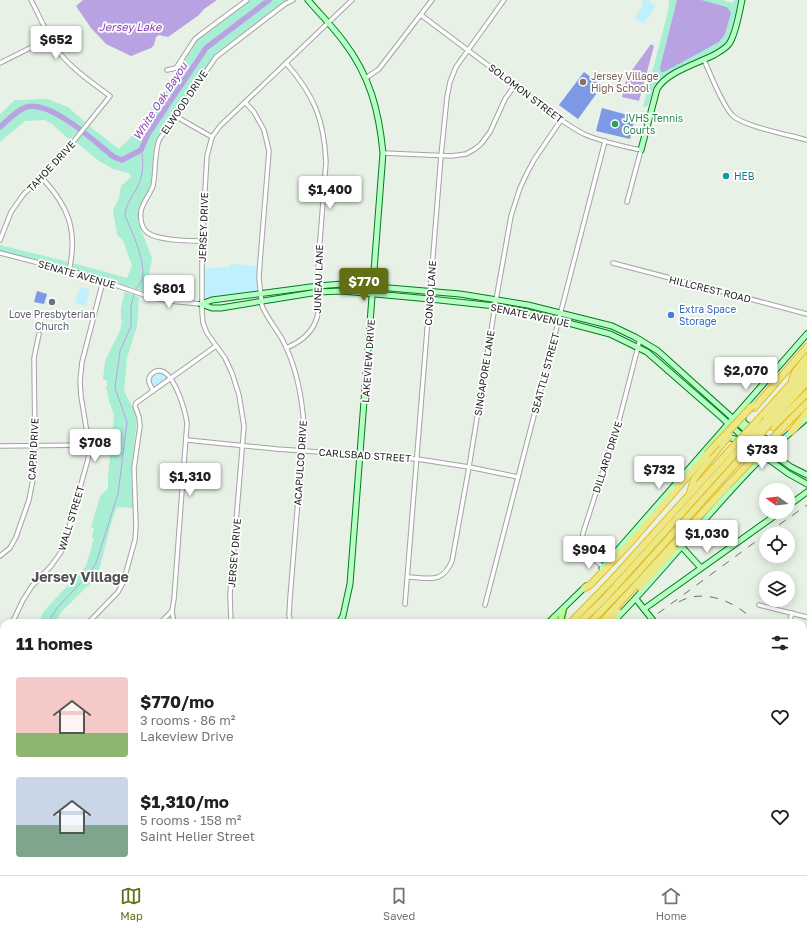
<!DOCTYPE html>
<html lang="en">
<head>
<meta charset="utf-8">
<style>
  body { margin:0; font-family:"Golos Text",sans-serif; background:#f2f2f2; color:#202124; height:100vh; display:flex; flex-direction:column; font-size:15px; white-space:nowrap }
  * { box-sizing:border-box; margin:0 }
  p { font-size:13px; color:#757577 }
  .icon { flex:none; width:22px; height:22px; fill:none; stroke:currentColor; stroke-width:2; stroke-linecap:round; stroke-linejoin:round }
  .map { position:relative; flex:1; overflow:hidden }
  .side { position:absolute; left:0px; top:619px; width:807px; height:256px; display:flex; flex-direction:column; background:#fff; border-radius:12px 12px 0 0; box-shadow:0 2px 10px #0003 }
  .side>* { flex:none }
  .needle { width:26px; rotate:285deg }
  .fabs { position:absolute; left:759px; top:483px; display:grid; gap:8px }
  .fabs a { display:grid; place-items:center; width:36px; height:36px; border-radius:50%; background:#fff; box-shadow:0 2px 10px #0003; font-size:20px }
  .price { position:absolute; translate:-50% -34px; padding:0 9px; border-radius:4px; background:#fff; color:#222; font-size:13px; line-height:26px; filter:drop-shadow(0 1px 2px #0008) }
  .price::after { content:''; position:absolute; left:50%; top:24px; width:12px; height:9px; margin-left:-6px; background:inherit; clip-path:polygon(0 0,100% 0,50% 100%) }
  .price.on { background:#636f14; color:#fff }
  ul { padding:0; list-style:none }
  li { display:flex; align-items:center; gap:12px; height:100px; padding:0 16px }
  li span { display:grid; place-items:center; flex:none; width:112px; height:80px; border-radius:4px; color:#555 }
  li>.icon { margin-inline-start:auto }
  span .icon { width:48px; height:48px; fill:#fffc; stroke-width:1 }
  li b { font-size:17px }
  h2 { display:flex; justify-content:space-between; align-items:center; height:48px; padding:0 16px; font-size:17px }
  .tabs { display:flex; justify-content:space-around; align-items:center; height:56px; border-top:1px solid #e0e0e0; background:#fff; font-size:11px; color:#757577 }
  .tabs a { display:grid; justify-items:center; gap:2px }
  .tabs .on { color:#636f14 }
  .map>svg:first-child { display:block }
</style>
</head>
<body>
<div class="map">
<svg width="807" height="875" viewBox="0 0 807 875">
  <rect width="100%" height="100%" fill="#e7f1e5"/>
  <!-- grass -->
  <g fill="#a7eed5">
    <polygon points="249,0 287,0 215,54 155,143 151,183 138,213 138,222 152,258 146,292 73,269 73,263 127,278 132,266 123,240 117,235 113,210 119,198 121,186 129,179 131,177 129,173 113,169 99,161 76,142 89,126 119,149 136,132 198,39"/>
    <polygon points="669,0 722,0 733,3 734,0 739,0 728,40 722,47 661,78 654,86 648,106 643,107 668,12"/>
    <polygon points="48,99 68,107 85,122 70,140 52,124 44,120 25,121 0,142 0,114 15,100"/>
    <polygon points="0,245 69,262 66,267 64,267 1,251 0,250"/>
    <polygon points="125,292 139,297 137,326 127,358 124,391 134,410 137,420 131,474 133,508 117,507 113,517 98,574 95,579 61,612 56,623 39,623 44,611 86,566 94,539 92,538 94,528 91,527 100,497 108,488 108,477 114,415 109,401 107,390 105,388 107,387 107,381 103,379 105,361 120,331 122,321 121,321 121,308"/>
    <polygon points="0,731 4,735 4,792 0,798"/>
    <polygon points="4,820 4,871 79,871 79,875 0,875 0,825"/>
    <polygon points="132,871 164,871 166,875 130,875"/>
  </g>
  <!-- park -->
  <g fill="#bff0fd">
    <polygon points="641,0 648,0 656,6 643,24 635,17 641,8 643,1"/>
    <polygon points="231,264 257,266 257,291 208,299 204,297 203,268 230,267"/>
    <polygon points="80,287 90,290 86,306 75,303"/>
    <polygon points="159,370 170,379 153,391 149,382 150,377"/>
  </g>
  <!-- pitch -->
  <g fill="#7d98e5">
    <polygon points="584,72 602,86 578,119 559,105"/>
    <polygon points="602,108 635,117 630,139 596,131"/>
    <polygon points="37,291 47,294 44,304 34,302"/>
  </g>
  <!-- water -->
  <g fill="#b9a2e2">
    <polygon points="83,0 217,0 204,9 199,15 168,37 159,35 156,37 154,45 151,48 131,56 106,44 91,28 76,6"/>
    <polygon points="677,0 701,0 727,7 731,13 725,34 719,42 664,72 661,72 660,68"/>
    <polygon points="651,44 654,46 639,101 622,97 627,77"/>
  </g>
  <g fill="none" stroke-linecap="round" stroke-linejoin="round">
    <!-- stream -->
    <g stroke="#b9a2e2" stroke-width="1">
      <path d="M135 291C137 287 140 284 142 280 147 265 132 231 125 216 125 203 136 193 140 181 143 173 144 159 141 150"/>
      <polyline points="48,623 57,608 89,574 96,563 118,494 127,422 115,388 120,351 131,326 131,306 134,294"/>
      <polyline points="0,842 4,836"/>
    </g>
    <!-- river -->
    <path stroke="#b9a2e2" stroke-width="5.5" d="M0 127C7 121 15 112 24 108 48 97 95 142 114 157L122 160 141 150 148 134 206 48 269 0"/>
    <defs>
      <g id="street">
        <path d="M421 15 561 120C569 125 577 131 586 135 603 142 622 146 641 150L627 202"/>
        <path d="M704 60C712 77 720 101 732 115 742 126 790 135 807 140"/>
        <polyline points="0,63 50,38"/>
        <polyline points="167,70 176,68 195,39 200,35 247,0"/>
        <polyline points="366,78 379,69 432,0"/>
        <path d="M245 102 254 112 264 130 269 151 260 262 259 278 262 306 264 310C269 320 276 329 282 339 296 365 302 396 304 426L290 598 289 616 291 623"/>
        <polyline points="175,116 212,137"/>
        <polyline points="383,153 451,156 466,154 475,149 481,144 490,132 505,99 515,85"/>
        <path d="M41 177C69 206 78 231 69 271"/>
        <path d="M0 240 11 212 23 195 65 152 110 96C92 83 68 66 55 47 46 32 39 15 31 0"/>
        <path d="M202 241C189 241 158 240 148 233 141 228 140 218 141 211 143 202 150 194 153 186 156 171 154 155 159 140L216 57 285 4 293 0"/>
        <polyline points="0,253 86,275 150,297 169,301 201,304"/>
        <polyline points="613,263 807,314"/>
        <path d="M286 348C318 335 323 312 317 280L326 162C324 119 314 95 286 63"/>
        <path d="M153 391C152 388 150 385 149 382 148 374 157 368 164 372 176 379 185 410 187 423L174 599 172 611 174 623"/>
        <polyline points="187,440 277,449 417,459 469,467 518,477"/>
        <polyline points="0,446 89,445"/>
        <polyline points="0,556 10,548 16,537 29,500 33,479 35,446 34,358 39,334"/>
        <polyline points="603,567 585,551 582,544 583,533 619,421 640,339"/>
        <path d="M408 577C430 578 442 584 452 561L469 467 496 300 511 216 520 188 527 173 534 160 561 120"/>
        <polyline points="405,604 441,156 447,97 450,82 456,67 504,0"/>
        <polyline points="485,605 605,141"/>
        <polyline points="759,605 807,617"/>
        <polyline points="12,623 23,600 32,586 51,566 61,552 67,535 88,459 89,445 81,396 80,381 82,362 103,281"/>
        <polyline points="88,623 118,592 123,583 135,540 136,526 134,468 140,426 139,417 135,406 136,403 216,346"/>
        <polyline points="160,623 172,611"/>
        <polyline points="231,623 230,594 244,426 239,395 232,373 225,358 207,333 203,323 202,312 202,241 207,156 212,137 220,126 352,0"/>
        <polyline points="789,623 792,613"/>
        <polyline points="0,647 4,639"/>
        <polyline points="508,871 515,875"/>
        <polyline points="643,875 644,871"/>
        <polyline points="749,875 750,871"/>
      </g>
      <g id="secondary">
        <path d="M308 0C320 14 333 27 344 42 370 76 379 111 383 153L350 584 343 616 339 623"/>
        <path d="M641 150 657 89C667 72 696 64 714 55 719 52 725 49 729 44 736 34 739 13 742 0"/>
        <polyline points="201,304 212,308 221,308 318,292 342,291 430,299 495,306 527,312 610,334 647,352 719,415 764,456 789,474 807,484"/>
        <polyline points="201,304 212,300 318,286 342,284 460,294 528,305 612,326 635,337 658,351 769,451 791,467 807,475"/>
        <polyline points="743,414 743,422 764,438 773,441"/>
        <polyline points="726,437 735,439 749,451 750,463"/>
        <polyline points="779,442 778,450 781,460"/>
        <polyline points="788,506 807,492"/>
        <polyline points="682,547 701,568"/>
        <polyline points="602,568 807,334"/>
        <polyline points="636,599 655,623"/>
        <polyline points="644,609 780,512"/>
        <polyline points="548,623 586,586"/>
        <path d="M612 623C660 575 701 521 748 472 767 452 787 436 807 418"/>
        <polyline points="0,722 4,726"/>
        <polyline points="803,739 807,741"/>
        <polyline points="0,821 4,815"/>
        <polyline points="216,875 221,871"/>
      </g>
      <g id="primary">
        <polyline points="554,623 555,617"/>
        <polyline points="560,623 563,610"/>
        <polyline points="481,875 483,871"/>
        <polyline points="489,875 491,871"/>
      </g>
      <g id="highway">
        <polyline points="792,380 795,372 807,357"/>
        <polyline points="754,408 807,347"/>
        <polyline points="793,417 807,403"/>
        <polyline points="758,420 807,366"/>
        <polyline points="766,420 807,374"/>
        <polyline points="770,423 807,382"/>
        <polyline points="773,427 807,393"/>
        <polyline points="792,431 807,412"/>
        <polyline points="690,493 694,479 722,444"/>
        <polyline points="640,587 674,549"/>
        <polyline points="585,588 590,585 629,544 707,454"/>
        <polyline points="570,623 612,580 729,451"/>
        <polyline points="579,623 603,600 734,455"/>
        <polyline points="590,623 634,577 739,460"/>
        <polyline points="601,623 727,486"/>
        <polyline points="609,623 617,611"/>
        <polyline points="237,875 242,871"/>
        <polyline points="247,875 253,871"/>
        <polyline points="259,875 264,871"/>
        <polyline points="278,875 283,871"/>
      </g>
    </defs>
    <!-- street casing -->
    <use href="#street" stroke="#a3a3a3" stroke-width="5.5"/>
    <!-- secondary casing -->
    <use href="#secondary" stroke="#007d1e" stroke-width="7"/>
    <!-- primary casing -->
    <use href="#primary" stroke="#1f9b00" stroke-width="8"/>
    <!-- highway casing -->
    <use href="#highway" stroke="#e8bc19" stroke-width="8"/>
    <!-- street -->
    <use href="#street" stroke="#fff" stroke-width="3.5"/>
    <!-- secondary -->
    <use href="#secondary" stroke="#b6fec3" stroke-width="5"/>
    <!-- primary -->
    <use href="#primary" stroke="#baff9c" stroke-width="5.5"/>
    <!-- highway -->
    <use href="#highway" stroke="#ede887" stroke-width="6"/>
    <!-- rail -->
    <g stroke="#6d6d6d" stroke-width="1" stroke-dasharray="8 8" stroke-linecap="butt">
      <polyline points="766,534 807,505"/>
      <path d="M679 602C704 587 739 603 756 623"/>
      <polyline points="645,623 766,534"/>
      <polyline points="803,667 807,668"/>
      <polyline points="298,875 304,871"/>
    </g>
    <defs>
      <g id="highway-bridge">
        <polyline points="722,444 729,436"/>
        <polyline points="729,451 758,420"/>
        <polyline points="707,454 752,406"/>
        <polyline points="734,455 766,420"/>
        <polyline points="739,460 770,423"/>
        <polyline points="727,486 793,417"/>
      </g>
    </defs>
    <!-- highway-bridge casing -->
    <use href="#highway-bridge" stroke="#e8bc19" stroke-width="8" stroke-linecap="butt"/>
    <!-- highway-bridge -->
    <use href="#highway-bridge" stroke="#ede887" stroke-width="6"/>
  </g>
  <!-- markers -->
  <circle fill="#8d6e63" stroke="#fff" stroke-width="1.5" cx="583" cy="82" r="4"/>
  <circle fill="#2e9e5b" stroke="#fff" stroke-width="1.5" cx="615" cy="124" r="4"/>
  <circle fill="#0f9aa8" stroke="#fff" stroke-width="1.5" cx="726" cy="176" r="4"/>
  <circle fill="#6b7280" stroke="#fff" stroke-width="1.5" cx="52" cy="302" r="4"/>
  <circle fill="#3f7fe0" stroke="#fff" stroke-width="1.5" cx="671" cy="315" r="4"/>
  <g text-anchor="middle" stroke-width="3.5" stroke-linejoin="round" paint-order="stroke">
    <!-- education labels -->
    <g font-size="10" fill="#785e54" stroke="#fff" text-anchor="start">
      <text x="591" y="80">Jersey Village<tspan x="591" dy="12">High School</tspan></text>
    </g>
    <!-- street labels -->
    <g font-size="10" fill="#1f1f1f" stroke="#fff">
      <text transform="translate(526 93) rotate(37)" y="4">SOLOMON STREET</text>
      <text transform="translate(184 102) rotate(-56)" y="4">ELWOOD DRIVE</text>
      <text transform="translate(51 166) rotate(-47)" y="4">TAHOE DRIVE</text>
      <text transform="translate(203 227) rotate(-88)" y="4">JERSEY DRIVE</text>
      <text transform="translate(77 274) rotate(16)" y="4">SENATE AVENUE</text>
      <text transform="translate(318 279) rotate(-88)" y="4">JUNEAU LANE</text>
      <text transform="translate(710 289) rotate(14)" y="4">HILLCREST ROAD</text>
      <text transform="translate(430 293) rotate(-86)" y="4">CONGO LANE</text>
      <text transform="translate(530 315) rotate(12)" y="4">SENATE AVENUE</text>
      <text transform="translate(368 361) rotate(-86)" y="4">LAKEVIEW DRIVE</text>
      <text transform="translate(484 373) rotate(-81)" y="4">SINGAPORE LANE</text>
      <text transform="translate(545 373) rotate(-75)" y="4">SEATTLE STREET</text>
      <text transform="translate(33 449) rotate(-87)" y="4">CAPRI DRIVE</text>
      <text transform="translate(365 455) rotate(4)" y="4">CARLSBAD STREET</text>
      <text transform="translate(607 457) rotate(-72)" y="4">DILLARD DRIVE</text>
      <text transform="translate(300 463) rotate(-86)" y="4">ACAPULCO DRIVE</text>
      <text transform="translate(71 518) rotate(-73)" y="4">WALL STREET</text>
      <text transform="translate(234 553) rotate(-85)" y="4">JERSEY DRIVE</text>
    </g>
    <!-- leisure labels -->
    <g font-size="10" fill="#27864d" stroke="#fff" text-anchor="start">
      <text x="623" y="122">JVHS Tennis<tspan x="623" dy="12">Courts</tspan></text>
    </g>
    <!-- culture labels -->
    <g font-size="10" fill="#0d838f" stroke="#fff" text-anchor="start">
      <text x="734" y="180">HEB</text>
    </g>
    <!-- shop labels -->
    <g font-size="10" fill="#366cbe" stroke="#fff" text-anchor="start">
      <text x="679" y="313">Extra Space<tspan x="679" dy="12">Storage</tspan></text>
    </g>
    <!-- worship labels -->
    <g font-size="10" fill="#5b616d" stroke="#fff">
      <text x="52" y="318">Love Presbyterian<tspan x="52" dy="12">Church</tspan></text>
    </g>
    <!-- water labels -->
    <g font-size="11" font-style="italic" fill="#8d44b7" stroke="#fff">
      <text x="130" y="31">Jersey Lake</text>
      <text transform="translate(160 101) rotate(-57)" y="4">White Oak Bayou</text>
    </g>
    <!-- district labels -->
    <g font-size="14" font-weight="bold" fill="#525252" stroke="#fff">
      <text x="80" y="582">Jersey Village</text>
    </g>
  </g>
</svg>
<div class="fabs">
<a><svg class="needle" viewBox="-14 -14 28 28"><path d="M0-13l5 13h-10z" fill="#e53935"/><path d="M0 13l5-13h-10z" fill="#757577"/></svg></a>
<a><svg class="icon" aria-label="locate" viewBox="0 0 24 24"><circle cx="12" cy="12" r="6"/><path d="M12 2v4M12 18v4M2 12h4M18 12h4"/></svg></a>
<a><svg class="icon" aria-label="layers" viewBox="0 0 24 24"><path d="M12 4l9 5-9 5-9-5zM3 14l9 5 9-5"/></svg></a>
</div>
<b class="price" style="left:56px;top:60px">$652</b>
<b class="price" style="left:330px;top:210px">$1,400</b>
<b class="price on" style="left:364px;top:302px">$770</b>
<b class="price" style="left:169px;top:309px">$801</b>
<b class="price" style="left:746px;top:391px">$2,070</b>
<b class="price" style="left:95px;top:463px">$708</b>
<b class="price" style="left:762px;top:470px">$733</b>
<b class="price" style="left:659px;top:490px">$732</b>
<b class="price" style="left:190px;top:497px">$1,310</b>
<b class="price" style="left:707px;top:554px">$1,030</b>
<b class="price" style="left:589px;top:570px">$904</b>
<section class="side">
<h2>11 homes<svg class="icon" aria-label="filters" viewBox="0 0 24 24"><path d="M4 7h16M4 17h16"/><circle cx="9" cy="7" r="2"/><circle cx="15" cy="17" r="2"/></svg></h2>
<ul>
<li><span style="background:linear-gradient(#f6c9c9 70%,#8fb573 0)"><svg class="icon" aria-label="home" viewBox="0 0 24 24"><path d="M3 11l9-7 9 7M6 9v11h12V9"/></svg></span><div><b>$770/mo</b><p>3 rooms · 86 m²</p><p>Lakeview Drive</p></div><svg class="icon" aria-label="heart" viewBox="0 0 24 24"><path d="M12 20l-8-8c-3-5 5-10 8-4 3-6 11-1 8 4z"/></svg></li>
<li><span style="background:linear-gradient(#c9d6e8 60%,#7fa58c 0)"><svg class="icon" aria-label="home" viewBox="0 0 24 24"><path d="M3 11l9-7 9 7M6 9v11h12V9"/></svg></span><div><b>$1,310/mo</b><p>5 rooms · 158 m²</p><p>Saint Helier Street</p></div><svg class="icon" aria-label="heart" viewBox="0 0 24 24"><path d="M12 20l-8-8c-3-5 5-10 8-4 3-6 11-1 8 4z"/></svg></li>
</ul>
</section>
</div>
<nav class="tabs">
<a class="on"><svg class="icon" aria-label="map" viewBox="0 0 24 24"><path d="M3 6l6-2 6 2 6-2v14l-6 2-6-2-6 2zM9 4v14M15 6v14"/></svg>Map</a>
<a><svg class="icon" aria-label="saved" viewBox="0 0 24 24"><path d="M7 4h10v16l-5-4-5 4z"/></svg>Saved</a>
<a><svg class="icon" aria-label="home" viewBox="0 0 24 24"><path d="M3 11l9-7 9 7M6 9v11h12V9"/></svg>Home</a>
</nav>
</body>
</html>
